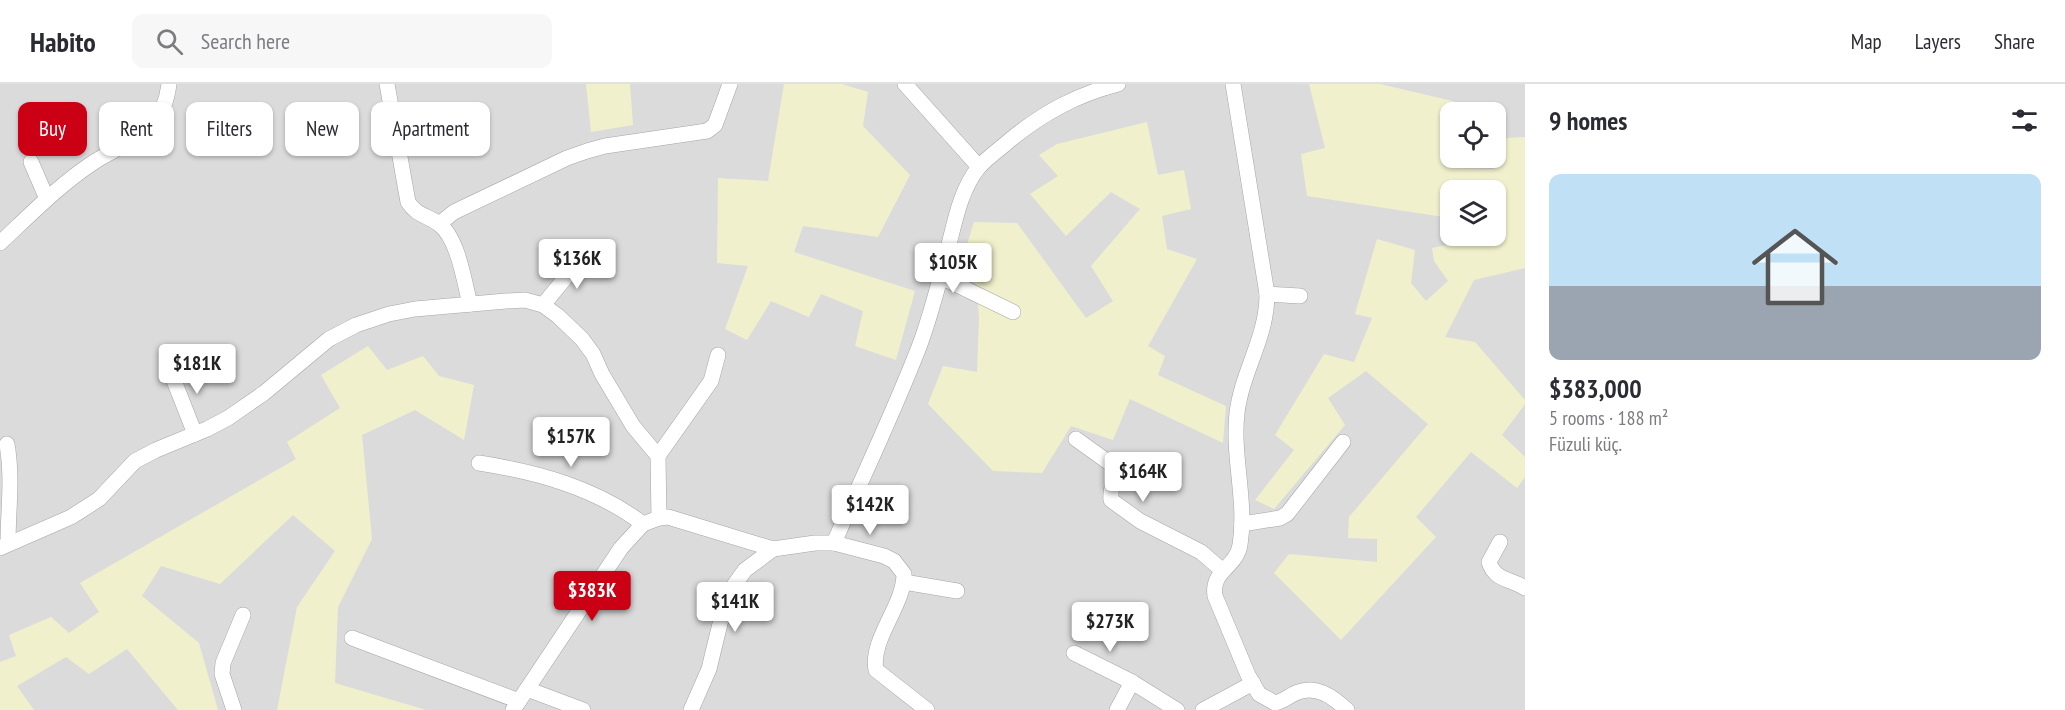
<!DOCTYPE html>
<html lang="en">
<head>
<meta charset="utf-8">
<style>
  body { margin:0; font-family:"PT Sans Narrow",sans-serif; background:#f7f7f7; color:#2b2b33; height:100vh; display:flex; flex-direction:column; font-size:22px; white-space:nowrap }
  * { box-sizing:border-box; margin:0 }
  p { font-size:20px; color:#7c7c81 }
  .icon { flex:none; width:33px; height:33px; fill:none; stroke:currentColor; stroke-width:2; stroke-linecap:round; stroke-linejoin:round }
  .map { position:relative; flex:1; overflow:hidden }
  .details { display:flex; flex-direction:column; background:#fff; width:540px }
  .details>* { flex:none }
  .guide { position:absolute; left:18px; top:18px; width:570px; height:54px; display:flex; gap:12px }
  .buttons { position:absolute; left:1440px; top:18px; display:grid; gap:12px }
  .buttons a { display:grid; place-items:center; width:66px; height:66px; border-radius:12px; background:#fff; box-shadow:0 2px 4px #0004; font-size:30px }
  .price { position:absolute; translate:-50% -51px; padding:0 14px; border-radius:6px; background:#fff; color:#222; font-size:20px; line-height:39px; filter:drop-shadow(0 2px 3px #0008) }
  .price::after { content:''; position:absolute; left:50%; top:36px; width:18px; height:14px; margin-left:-9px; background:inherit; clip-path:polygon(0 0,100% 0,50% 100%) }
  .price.on { background:#cc0014; color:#fff }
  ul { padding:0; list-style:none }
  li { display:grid; align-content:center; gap:12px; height:318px; padding:0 24px }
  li+li { border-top:2px solid #e1e1e2 }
  li span { display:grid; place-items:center; height:186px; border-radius:12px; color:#555 }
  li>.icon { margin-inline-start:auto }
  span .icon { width:108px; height:108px; fill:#fffc; stroke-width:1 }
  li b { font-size:26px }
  h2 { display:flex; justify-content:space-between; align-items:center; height:72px; padding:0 24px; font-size:26px }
  .chip { padding:0 21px; border-radius:12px; background:#fff; box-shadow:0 2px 4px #0004; font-size:21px; line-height:54px }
  .chip.on { background:#cc0014; color:#fff }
  header { display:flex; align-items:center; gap:36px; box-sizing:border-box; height:84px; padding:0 30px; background:#fff; border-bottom:2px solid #e1e1e2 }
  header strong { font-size:28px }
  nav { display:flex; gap:33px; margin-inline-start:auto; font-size:21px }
  .search { width:420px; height:54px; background:#f7f7f7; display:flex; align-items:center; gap:15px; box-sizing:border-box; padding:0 21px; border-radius:12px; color:#7c7c81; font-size:22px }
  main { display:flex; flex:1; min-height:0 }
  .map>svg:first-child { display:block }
</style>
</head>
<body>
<header>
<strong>Habito</strong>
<div class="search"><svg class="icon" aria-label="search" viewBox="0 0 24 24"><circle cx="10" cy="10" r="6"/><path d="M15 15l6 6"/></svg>Search here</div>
<nav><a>Map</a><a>Layers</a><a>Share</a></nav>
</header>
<main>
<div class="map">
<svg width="1525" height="626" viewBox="0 0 1525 626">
  <rect width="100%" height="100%" fill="#f0ebe3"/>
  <!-- residential -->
  <path fill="#dcdbdb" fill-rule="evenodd" d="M0 0H1525V626H0ZM1450 28H1496V74H1450ZM1450 106H1496V152H1450Z"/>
  <!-- farmland -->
  <g fill="#f1f0cd">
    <polygon points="586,0 630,0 633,41 591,48"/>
    <polygon points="784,0 842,0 868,8 863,42 910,91 878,153 803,142 794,168 915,207 896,276 855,262 863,227 821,210 809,233 771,217 747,256 725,245 748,182 717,179 718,94 768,97"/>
    <polygon points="1309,0 1380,0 1461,19 1459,28 1450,28 1450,84 1494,85 1507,54 1525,53 1525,184 1474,196 1445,253 1475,258 1525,316 1525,320 1502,351 1525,373 1525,393 1517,404 1471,368 1416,433 1436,453 1341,556 1274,489 1289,470 1377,478 1377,455 1348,454 1349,433 1428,340 1366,287 1328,314 1345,341 1274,425 1255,416 1294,366 1275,351 1324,270 1354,278 1372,234 1355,230 1377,155 1415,166 1411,199 1426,217 1448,197 1434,177 1432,164 1452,160 1453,152 1496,152 1496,106 1450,106 1450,134 1307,112 1301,70 1325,64"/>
    <polygon points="1147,38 1158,91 1184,86 1191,125 1162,132 1167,165 1197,175 1148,262 1165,272 1158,291 1226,322 1223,359 1130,315 1113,356 1071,342 1042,389 993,387 928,320 943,282 977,288 979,235 977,201 958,189 974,138 1017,139 1086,234 1113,217 1091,182 1140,125 1111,108 1066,152 1030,110 1058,92 1039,71 1057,60"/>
    <polygon points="368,262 387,286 423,272 439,292 474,301 464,356 415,326 362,351 372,455 338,523 335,599 426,626 277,626 297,523 335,467 293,431 220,500 161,482 142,512 199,559 218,626 178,626 127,565 89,590 66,573 17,602 34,626 0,626 0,578 16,572 9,551 51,533 69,549 99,528 80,499 296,375 287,358 340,324 321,291"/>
  </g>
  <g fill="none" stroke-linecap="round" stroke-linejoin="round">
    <defs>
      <g id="street">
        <path d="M387 0 408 118C417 132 427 131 439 140 458 154 464 197 470 220"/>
        <polyline points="905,0 979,83"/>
        <path d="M1233 0 1267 210C1267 254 1242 287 1237 329 1232 373 1247 417 1240 461 1236 484 1211 486 1215 512L1248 591 1259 610 1275 619C1284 617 1290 611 1298 608 1317 601 1333 613 1347 626"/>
        <polyline points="31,78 47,115"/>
        <polyline points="439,140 454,128 567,74 587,67 605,62 707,47 715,41 730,0"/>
        <path d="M0 159C30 131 59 101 94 78 111 67 138 56 152 41 163 29 167 16 169 0"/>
        <polyline points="941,193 1013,228"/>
        <polyline points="1267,210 1300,212"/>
        <polyline points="543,221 585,170"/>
        <polyline points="169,284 195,350"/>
        <path d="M1076 355 1115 383C1117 396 1109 402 1111 416L1140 437 1201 468 1223 487"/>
        <path d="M7 360C13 395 8 425 8 460"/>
        <polyline points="658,372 711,297 718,271"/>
        <path d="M479 379C537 388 596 404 643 440"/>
        <polyline points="1242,440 1280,434 1287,430 1343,358"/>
        <path d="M1500 458 1489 478C1495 497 1510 494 1525 504"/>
        <path d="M834 459C862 394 893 330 919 263 930 234 938 203 946 172 954 143 959 107 979 83 988 73 1000 65 1010 56 1043 29 1076 11 1118 0"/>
        <polyline points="0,464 71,433 99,415 135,377 156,366 207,345 228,334 264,309 329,255 356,241 389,230 415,225 506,217 525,216 543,221 558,232 582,255 593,270 602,290 633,342 658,372 659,434"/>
        <polyline points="904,498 957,507"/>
        <polyline points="352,554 519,617"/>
        <polyline points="1074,569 1132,598"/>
        <polyline points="527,605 583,626"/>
        <polyline points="234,626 222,590 223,579 243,531"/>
        <path d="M513 626 621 464 643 440 659 434 668 433 773 465 815 459H834L884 472 894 477 904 490C904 522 870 555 876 586L927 626"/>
        <polyline points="691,626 709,585 727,511 745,486 773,465"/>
        <polyline points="1117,626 1132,598 1177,626"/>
        <polyline points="1203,626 1253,599"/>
      </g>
    </defs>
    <!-- street casing -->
    <use href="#street" stroke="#a5a5a5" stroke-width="16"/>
    <!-- street -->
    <use href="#street" stroke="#fff" stroke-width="15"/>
  </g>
</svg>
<div class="buttons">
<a><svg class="icon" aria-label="locate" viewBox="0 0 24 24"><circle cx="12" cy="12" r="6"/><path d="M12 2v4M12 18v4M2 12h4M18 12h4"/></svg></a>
<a><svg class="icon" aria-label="layers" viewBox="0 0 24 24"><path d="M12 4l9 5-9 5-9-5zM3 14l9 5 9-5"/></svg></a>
</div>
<b class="price" style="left:577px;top:206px">$136K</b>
<b class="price" style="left:953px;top:210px">$105K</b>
<b class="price" style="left:197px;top:311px">$181K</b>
<b class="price" style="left:571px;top:384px">$157K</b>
<b class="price" style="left:1143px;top:419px">$164K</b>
<b class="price" style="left:870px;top:452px">$142K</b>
<b class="price on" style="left:592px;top:538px">$383K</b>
<b class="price" style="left:735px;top:549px">$141K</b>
<b class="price" style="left:1110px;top:569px">$273K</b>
<div class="guide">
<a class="chip on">Buy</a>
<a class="chip">Rent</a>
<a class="chip">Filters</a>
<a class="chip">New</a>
<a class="chip">Apartment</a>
</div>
</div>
<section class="details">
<h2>9 homes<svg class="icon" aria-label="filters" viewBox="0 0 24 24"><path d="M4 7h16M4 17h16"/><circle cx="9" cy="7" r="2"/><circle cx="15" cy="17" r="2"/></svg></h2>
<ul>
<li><span style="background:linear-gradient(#bfe0f5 60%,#9aa5b1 0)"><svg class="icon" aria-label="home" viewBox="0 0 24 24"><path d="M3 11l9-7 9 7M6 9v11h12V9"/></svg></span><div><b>$383,000</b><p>5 rooms · 188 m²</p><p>Füzuli küç.</p></div></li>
</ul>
</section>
</main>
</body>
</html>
